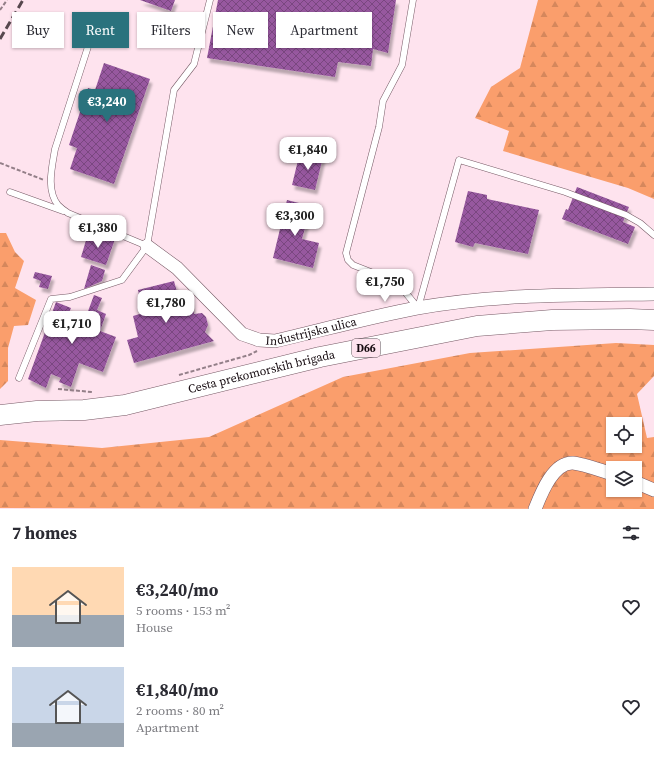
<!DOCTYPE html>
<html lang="en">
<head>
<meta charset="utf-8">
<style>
  body { margin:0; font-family:"Source Serif 4",serif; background:#f7f7f7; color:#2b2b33; height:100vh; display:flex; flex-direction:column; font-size:15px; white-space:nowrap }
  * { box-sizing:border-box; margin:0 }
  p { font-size:13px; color:#7c7c81 }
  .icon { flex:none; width:22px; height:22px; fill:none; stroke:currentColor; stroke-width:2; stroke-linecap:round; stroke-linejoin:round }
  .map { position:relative; height:509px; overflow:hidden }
  .panel { display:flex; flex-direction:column; background:#fff; flex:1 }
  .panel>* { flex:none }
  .banner { position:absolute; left:12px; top:12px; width:400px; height:36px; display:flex; gap:8px }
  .controls { position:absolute; left:606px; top:417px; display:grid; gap:8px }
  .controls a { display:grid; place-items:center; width:36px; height:36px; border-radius:0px; background:#fff; box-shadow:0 1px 3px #0004; font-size:20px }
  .price { position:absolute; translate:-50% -34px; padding:0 9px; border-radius:8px; background:#fff; color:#222; font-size:13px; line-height:26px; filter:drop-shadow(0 1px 2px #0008) }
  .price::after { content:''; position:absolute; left:50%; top:24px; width:12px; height:9px; margin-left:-6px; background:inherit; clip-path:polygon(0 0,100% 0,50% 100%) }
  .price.active { background:#2a727d; color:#fff }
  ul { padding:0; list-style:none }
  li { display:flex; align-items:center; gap:12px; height:100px; padding:0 12px }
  li span { display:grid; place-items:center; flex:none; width:112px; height:80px; border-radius:0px; color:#555 }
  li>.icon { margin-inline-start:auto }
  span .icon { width:48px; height:48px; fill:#fffc; stroke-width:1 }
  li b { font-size:17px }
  h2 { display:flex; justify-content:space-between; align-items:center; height:48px; padding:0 12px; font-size:17px }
  .pill { padding:0 14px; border-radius:0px; background:#fff; box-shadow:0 1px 3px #0004; font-size:14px; line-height:36px }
  .pill.active { background:#2a727d; color:#fff }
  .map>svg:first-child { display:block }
</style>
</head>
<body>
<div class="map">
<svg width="654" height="509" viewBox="0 0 654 509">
  <defs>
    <pattern id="forest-firs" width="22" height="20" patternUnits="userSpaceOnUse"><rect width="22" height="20" fill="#fa9e6c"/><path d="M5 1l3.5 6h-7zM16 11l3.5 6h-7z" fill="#d5875c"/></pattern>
    <pattern id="building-cross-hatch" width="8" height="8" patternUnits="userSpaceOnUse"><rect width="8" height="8" fill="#97589f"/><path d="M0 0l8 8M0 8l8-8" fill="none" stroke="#7a4780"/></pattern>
    <filter id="shadow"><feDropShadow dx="2.5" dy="4.5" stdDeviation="1" flood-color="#0004"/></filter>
  </defs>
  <rect width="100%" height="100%" fill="#fee3ee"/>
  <!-- forest -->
  <g fill="url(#forest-firs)" fill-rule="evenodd">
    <polygon points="538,0 654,0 654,199 628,188 503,151 509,131 475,118 491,87 520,68"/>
    <polygon points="0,233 6,233 15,252 24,261 15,288 36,300 28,325 14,326 8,348 8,381 0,389"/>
    <path d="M616 343 654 345V376L637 394 647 438 654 437V509L0 508V440L102 448 209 437 343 377 470 353ZM613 424H635V446H613ZM613 468H635V490H613Z"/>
  </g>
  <!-- building -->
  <g fill="url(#building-cross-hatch)" filter="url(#shadow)">
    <polygon points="140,0 175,0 171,11"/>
    <polygon points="218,0 396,0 388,53 373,49 371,66 338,62 335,77 207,58"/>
    <polygon points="104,63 150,79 114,184 70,169 77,148 69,145 88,88 95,90"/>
    <polygon points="300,152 323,157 315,190 292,185"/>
    <polygon points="577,187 629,207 623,222 635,227 628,244 562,219 566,209 568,210"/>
    <polygon points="468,191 487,195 487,199 539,210 528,254 475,243 473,247 455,242"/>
    <polygon points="287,200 311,206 302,239 319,243 313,268 273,258"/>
    <polygon points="96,233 115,239 106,265 81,257 87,237 94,239"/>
    <polygon points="91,265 105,270 102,281 84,289"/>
    <polygon points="35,272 52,276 48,289 39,287 41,281 33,278"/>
    <polygon points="174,281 180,303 191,300 194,314 202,313 206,317 208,325 205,332 214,341 134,363 127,340 138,337 133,316 143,313 138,290"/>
    <polygon points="94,295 102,298 97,310 106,314 100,331 116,337 103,372 79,363 71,387 59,382 61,378 51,374 46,388 28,379 56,302 71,308 65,322 69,324 71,316 78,319 80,311 87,314"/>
  </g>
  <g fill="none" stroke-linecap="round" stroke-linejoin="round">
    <defs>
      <g id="lane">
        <polyline points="413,0 402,65 383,101 379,127 346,253 348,260 353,265 386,278 401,287 418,308"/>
        <path d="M95 25 55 149C52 167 46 190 58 205 61 208 65 211 68 213L147 246"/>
        <polyline points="10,192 63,211"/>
        <polyline points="418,308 459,160 565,192 626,215 640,223 654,235"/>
        <polyline points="19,378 51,299 70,297 122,280 147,246 174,90 194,64 210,0"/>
      </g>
      <g id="street">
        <path id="s1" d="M147 246 177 268 242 334 259 340 275 341C322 330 370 317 417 308 495 294 575 295 654 294"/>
        <polyline points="635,482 654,490"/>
        <path d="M535 509C541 494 553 462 573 463 584 464 602 471 613 474"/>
      </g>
      <g id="primary">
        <path id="s2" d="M0 415 37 411 84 410 125 405 320 357 477 326 552 320 630 319 654 320"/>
      </g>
    </defs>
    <!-- lane casing -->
    <use href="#lane" stroke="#765965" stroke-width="7"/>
    <!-- street casing -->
    <use href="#street" stroke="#765965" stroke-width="14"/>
    <!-- primary casing -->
    <use href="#primary" stroke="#765965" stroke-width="21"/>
    <!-- path -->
    <g stroke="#937f88" stroke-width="2" stroke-dasharray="4 2" stroke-linecap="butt">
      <polyline points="0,10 7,0"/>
      <polyline points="0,163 44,180"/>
      <polyline points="179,375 249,355 257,351"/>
      <polyline points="58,389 92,392"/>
    </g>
    <!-- lane -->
    <use href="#lane" stroke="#fff" stroke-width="6"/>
    <!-- street -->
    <use href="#street" stroke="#fff" stroke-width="13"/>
    <!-- primary -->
    <use href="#primary" stroke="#fff" stroke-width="20"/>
    <!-- rail -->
    <polyline stroke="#57474e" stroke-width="3" stroke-dasharray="8 4" stroke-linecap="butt" points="0,39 23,0"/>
  </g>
  <g text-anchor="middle" stroke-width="3.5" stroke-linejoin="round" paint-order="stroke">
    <!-- shield labels -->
    <rect fill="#fee3ee" stroke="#5b4b52" stroke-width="1" x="352" y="339" width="28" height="18" rx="3"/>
    <g font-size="11" font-weight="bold" fill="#150a0f">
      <text x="366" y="352">D66</text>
    </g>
    <!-- street labels -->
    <g font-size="12" fill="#150a0f" stroke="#fee3ee">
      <text dy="4" stroke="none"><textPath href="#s1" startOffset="201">Industrijska ulica</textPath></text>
      <text dy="4" stroke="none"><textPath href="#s2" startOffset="266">Cesta prekomorskih brigada</textPath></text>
    </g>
  </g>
</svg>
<div class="controls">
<a><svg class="icon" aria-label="locate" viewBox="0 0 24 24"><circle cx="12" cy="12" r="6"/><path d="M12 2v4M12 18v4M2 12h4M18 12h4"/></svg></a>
<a><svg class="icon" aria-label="layers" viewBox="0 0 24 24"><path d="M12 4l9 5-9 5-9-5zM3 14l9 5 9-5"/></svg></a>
</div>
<b class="price active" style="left:107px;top:123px">€3,240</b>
<b class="price" style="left:308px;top:171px">€1,840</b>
<b class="price" style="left:295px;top:237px">€3,300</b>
<b class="price" style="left:98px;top:249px">€1,380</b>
<b class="price" style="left:385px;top:303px">€1,750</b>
<b class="price" style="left:166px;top:324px">€1,780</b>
<b class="price" style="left:72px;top:345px">€1,710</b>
<div class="banner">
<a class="pill">Buy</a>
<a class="pill active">Rent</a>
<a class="pill">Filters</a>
<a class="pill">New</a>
<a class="pill">Apartment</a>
</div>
</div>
<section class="panel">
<h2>7 homes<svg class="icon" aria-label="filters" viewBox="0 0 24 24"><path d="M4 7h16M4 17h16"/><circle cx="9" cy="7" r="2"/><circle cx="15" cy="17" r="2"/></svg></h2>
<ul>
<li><span style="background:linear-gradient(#ffd9b3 60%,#9aa5b1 0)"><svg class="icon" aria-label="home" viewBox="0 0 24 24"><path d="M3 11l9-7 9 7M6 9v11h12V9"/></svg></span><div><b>€3,240/mo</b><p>5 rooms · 153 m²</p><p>House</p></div><svg class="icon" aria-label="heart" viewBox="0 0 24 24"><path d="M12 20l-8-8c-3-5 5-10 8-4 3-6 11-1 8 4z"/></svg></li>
<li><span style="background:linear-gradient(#c9d6e8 70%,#9aa5b1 0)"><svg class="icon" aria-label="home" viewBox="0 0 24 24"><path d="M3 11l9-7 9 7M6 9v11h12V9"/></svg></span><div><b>€1,840/mo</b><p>2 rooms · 80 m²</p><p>Apartment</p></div><svg class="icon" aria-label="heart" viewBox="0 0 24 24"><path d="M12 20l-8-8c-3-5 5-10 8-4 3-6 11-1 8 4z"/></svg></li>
</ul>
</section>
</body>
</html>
